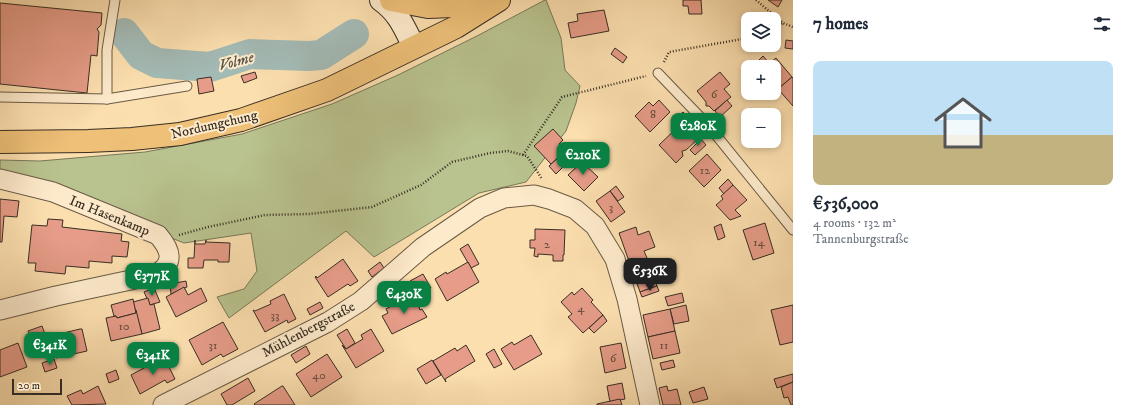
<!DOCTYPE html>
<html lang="en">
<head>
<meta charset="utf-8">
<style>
  body { margin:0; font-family:"IM FELL DW Pica",serif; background:#f2f2f3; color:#1f2937; height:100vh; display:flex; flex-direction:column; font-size:15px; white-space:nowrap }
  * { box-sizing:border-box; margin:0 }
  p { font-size:13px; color:#747a83 }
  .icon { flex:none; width:22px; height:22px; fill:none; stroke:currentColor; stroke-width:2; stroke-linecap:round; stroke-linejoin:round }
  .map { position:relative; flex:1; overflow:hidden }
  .drawer { display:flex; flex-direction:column; background:#fff; width:340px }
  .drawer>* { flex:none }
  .buttons { position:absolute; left:741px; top:12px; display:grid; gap:8px }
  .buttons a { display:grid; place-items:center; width:40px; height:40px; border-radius:8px; background:#fff; box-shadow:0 2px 6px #0003; font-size:20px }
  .scale { position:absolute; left:12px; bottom:10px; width:50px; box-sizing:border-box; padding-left:4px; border:2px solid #382e23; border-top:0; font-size:11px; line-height:14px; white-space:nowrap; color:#382e23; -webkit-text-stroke:3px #fdeacb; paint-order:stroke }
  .price { position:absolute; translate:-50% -34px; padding:0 9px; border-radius:8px; background:#0b8043; color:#fff; font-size:13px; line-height:26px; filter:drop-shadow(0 1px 2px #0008) }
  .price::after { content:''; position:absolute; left:50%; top:24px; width:12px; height:9px; margin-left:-6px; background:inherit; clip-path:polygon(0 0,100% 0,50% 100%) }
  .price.selected { background:#222; color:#fff }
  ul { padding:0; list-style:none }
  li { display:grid; align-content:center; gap:8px; height:212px; padding:0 20px }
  li span { display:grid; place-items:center; height:124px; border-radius:8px; color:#555 }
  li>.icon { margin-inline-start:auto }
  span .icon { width:72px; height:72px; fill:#fffc; stroke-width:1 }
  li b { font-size:17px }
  h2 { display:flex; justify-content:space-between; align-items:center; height:48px; padding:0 20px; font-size:17px }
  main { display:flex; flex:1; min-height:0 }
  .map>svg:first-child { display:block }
</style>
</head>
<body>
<main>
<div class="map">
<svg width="793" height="405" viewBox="0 0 793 405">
  <rect width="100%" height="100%" fill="#fcdfaf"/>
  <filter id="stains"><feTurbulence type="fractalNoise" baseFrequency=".005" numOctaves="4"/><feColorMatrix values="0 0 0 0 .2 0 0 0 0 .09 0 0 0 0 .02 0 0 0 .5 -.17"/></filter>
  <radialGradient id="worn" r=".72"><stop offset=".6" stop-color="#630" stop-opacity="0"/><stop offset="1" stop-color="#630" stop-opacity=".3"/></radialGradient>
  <!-- green -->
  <polygon fill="#b9c38f" stroke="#787859" points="545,0 546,0 561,38 565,70 580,86 576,103 566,131 526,182 479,193 374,257 346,231 229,318 217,297 244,289 257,271 251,233 184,243 127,220 0,176 0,160 40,161 145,152 242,134 332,104 398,75 477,36"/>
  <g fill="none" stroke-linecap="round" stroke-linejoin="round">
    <!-- river -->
    <polyline stroke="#a3bab5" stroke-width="30" points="124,33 141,55 157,63 210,67 250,54 309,56 321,55 354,34"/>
  </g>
  <!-- building -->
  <g fill="#e69c88" stroke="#382e23">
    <polygon points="683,0 701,0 702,14 689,14 688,6 683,6"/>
    <polygon points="768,0 782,0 778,7"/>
    <polygon points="0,3 102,13 101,25 97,29 99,32 97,56 91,55 87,93 0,84"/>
    <polygon points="604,10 609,31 571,38 568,23 578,21 577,14"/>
    <polygon points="786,40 793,41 793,49 785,48"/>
    <polygon points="615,48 627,57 623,63 611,54"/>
    <polygon points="763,56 769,63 765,67 763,67 758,61"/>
    <polygon points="776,58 792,77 778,89 774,84 774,67 765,67"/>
    <polygon points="255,72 257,78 244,83 241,76"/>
    <polygon points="720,72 730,84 724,89 731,97 714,111 709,106 706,106 706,102 697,91"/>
    <polygon points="211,77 214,91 199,94 197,79"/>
    <polygon points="792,77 793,78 793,106 778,89"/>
    <polygon points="659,100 670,112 650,132 635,116 649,102 653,106"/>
    <polygon points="727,100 732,106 720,117 715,111"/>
    <polygon points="683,112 693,123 686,130 675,119"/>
    <polygon points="681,124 696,141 686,150 682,151 683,156 676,163 659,145"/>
    <polygon points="553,129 563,140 559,144 565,151 551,164 534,146"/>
    <polygon points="701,139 706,145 695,155 690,150"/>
    <polygon points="707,154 721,170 704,187 689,171"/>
    <polygon points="560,156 567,163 556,174 549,166"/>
    <polygon points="582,162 598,177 584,191 568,175"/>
    <polygon points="728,179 733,185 724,194 719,188"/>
    <polygon points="733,185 747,200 735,210 741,216 730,220 716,205 723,199 721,196"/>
    <polygon points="616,186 624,197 618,201 610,191"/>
    <polygon points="610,191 625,212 611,222 596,201"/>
    <polygon points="0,199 19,201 17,217 4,216 2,242 0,242"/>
    <polygon points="48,219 63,220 62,227 122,234 121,241 129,242 127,257 112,256 112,263 89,261 89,268 66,266 65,274 35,271 36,263 28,263 32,225 47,226"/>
    <polygon points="765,223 774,253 753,260 743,230"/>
    <polygon points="721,224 725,237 718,240 714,227"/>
    <polygon points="636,227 638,235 649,231 655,247 644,251 647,258 630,264 619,233"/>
    <polygon points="535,229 565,230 564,255 563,255 563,261 553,261 553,255 538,254 538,257 534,256 535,248 530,248 530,240 535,240"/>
    <polygon points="195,240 195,244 205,244 206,240 206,242 230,243 229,262 218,262 218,260 204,260 203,268 188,268 188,258 194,258"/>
    <polygon points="468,244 479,264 471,268 460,249"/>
    <polygon points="647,258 657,286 640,292 630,264"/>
    <polygon points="343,259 358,281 350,286 348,284 328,297 315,277 316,276 317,278"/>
    <polygon points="380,262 384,268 372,277 368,271"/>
    <polygon points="468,262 479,282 447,301 435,279 446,272 447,274"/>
    <polygon points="423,274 431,288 418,295 410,281"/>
    <polygon points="186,281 187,287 171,294 170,284"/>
    <polygon points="657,286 659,291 642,297 640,292"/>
    <polygon points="184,287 188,295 201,288 207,301 176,317 166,297"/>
    <polygon points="154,288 160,302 150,305 144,292"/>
    <polygon points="582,288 593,300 591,302 603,315 583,333 568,317 572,314 561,302 572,292 574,295"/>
    <polygon points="682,293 684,302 668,306 665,297"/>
    <polygon points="284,294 296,319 288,323 287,320 265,332 253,310 255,311 271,304 270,301"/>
    <polygon points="416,297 421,306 419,307 420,310 422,309 427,317 392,334 382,316 388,313 386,309 399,302 400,305"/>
    <polygon points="148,298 150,305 154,304 160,329 142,334 133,302"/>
    <polygon points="133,299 136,313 117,318 116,316 114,316 111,305"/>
    <polygon points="320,302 323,308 310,315 307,309"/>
    <polygon points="686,305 689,321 674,324 670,309"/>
    <polygon points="793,305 793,342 780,345 771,310"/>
    <polygon points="670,309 675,331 648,337 643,315"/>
    <polygon points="136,310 142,334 111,341 106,318 116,316 117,318 136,313"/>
    <polygon points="603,315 607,321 594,333 589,328"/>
    <polygon points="223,322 238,349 223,357 221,354 202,365 189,340"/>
    <polygon points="42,326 48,342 34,347 28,331"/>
    <polygon points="80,329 82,329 87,351 56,358 51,336"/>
    <polygon points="347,329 355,343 346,349 337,335"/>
    <polygon points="371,329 384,351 356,368 342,345 346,349 363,339 361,335"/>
    <polygon points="675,331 680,353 653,359 648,337"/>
    <polygon points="531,335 542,354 514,370 501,349 512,342 514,345"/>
    <polygon points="18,343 27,367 0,377 0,350"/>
    <polygon points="621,343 626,368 605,373 600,347"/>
    <polygon points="466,345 475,361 445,379 446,382 433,361 455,348 457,351"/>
    <polygon points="306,346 310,354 296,363 291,355"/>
    <polygon points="494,349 502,364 494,368 486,354"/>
    <polygon points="327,354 342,377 311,397 296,374"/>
    <polygon points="164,357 175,379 167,383 165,380 140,394 131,375"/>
    <polygon points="54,359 57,368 45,372 42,363"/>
    <polygon points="432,360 441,375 426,384 417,369"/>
    <polygon points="673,360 675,367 662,370 660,363"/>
    <polygon points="116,370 119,379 109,383 106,374"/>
    <polygon points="793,374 793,382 777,388 774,379"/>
    <polygon points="248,378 255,391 232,405 227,405 221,394"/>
    <polygon points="793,382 793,405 791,405 788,397 784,398 781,387"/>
    <polygon points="622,383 625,399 610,402 607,386"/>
    <polygon points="98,386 106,404 72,405 67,396 81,390 83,394"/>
    <polygon points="282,386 283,386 295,405 255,405 254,404"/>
    <polygon points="667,386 668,391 677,389 681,405 663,405 659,388"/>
    <polygon points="704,387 708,399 693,403 689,392"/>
    <polygon points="620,399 622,405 597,405 597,404"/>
  </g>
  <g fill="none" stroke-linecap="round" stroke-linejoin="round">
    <defs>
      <g id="service">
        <polyline points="658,73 707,124 793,230"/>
        <polyline points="0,97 107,99 107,50 115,0"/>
        <polyline points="107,99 187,86"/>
      </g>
      <g id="minor">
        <path d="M0 179 53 192 158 235C171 250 176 264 154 275L56 296 0 310"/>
        <polyline points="163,405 328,322 361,301 423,247 480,208 504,198 534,195 549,199 575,209 595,226 615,259 627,299 650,405"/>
      </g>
      <path id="secondary" d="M381 0C399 13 404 27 414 47"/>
      <g id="primary">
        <polyline points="391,0 428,7 452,6 471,0"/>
        <polyline points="0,142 88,141 132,139 180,134 241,120 327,90 456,27 499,0"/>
      </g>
    </defs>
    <!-- service casing -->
    <use href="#service" stroke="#695a46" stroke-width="11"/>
    <!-- minor casing -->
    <use href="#minor" stroke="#695a46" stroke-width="21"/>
    <!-- secondary casing -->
    <use href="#secondary" stroke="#382e23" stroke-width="24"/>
    <!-- primary casing -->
    <use href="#primary" stroke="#382e23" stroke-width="24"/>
    <!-- path -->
    <g stroke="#382e23" stroke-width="2.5" stroke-dasharray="1 2" stroke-linecap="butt">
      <polyline points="756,0 783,23 793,27"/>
      <polyline points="774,29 783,23"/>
      <polyline points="664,62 669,52 748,38"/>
      <polyline points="523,155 562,97 646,76"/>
      <polyline points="179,235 208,227 265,215 309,214 372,207 421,185 452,162 490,153 508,151 527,156 542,179"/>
    </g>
    <!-- service -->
    <use href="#service" stroke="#fdeacb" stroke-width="9"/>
    <!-- minor -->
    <use href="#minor" stroke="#fdeacb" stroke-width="19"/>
    <!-- secondary -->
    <use href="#secondary" stroke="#fdeacb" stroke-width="22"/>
    <!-- primary -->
    <use href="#primary" stroke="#eec078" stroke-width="22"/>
  </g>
  <g text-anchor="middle" stroke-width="4" stroke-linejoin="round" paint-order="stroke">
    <!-- number labels -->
    <g font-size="12" fill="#644a3c">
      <text x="714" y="98">6</text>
      <text x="653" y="118">8</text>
      <text x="705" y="174">12</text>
      <text x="611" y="211">3</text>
      <text x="759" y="246">14</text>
      <text x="547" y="248">2</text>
      <text x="581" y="312">4</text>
      <text x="275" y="319">33</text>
      <text x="124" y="330">10</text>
      <text x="213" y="349">31</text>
      <text x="664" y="349">11</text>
      <text x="613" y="362">6</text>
      <text x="319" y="379">40</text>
    </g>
    <!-- street labels -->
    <g font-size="14" fill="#382e23" stroke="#fdeacb">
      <text transform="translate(214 124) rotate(-13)" y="5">Nordumgehung</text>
      <text transform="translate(110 215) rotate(22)" y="5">Im Hasenkamp</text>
      <text transform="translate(308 329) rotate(-28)" y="5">Mühlenbergstraße</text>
    </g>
    <!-- water labels -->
    <g font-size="15" font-style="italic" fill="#535148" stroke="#fdeacb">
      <text transform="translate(236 61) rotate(-15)" y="5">Volme</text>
    </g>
  </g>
  <rect width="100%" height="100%" filter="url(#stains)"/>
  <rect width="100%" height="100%" fill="url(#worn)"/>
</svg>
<div class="buttons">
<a><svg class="icon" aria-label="layers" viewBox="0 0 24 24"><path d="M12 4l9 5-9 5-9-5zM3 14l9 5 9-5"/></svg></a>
<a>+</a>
<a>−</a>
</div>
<div class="scale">20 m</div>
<b class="price" style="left:698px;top:147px">€280K</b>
<b class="price" style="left:583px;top:176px">€210K</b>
<b class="price selected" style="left:650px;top:292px">€536K</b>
<b class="price" style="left:152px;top:297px">€377K</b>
<b class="price" style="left:404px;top:315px">€430K</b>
<b class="price" style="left:50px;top:366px">€341K</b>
<b class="price" style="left:153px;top:376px">€341K</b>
</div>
<section class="drawer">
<h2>7 homes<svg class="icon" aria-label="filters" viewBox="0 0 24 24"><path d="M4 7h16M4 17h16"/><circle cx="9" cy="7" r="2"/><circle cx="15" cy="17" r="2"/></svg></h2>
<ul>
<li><span style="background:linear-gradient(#bfe0f5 60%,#c2b280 0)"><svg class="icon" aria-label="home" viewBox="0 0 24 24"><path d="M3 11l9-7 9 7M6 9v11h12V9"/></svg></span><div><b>€536,000</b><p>4 rooms · 132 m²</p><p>Tannenburgstraße</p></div></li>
</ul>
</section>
</main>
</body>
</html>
